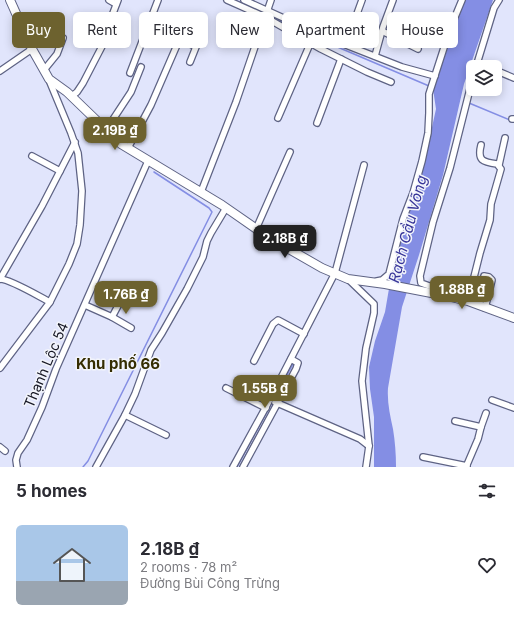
<!DOCTYPE html>
<html lang="en">
<head>
<meta charset="utf-8">
<style>
  body { margin:0; font-family:Inter,sans-serif; background:#f7f7f7; color:#2b2b33; height:100vh; display:flex; flex-direction:column; font-size:15px; white-space:nowrap }
  * { box-sizing:border-box; margin:0 }
  p { font-size:13px; color:#7c7c81 }
  .icon { flex:none; width:22px; height:22px; fill:none; stroke:currentColor; stroke-width:2; stroke-linecap:round; stroke-linejoin:round }
  .map { position:relative; height:467px; overflow:hidden }
  .side { display:flex; flex-direction:column; background:#fff; flex:1 }
  .side>* { flex:none }
  .guide { position:absolute; left:12px; top:12px; width:490px; height:36px; display:flex; gap:8px }
  .tools { position:absolute; left:466px; top:60px; display:grid; gap:8px }
  .tools a { display:grid; place-items:center; width:36px; height:36px; border-radius:6px; background:#fff; box-shadow:0 2px 10px #0003; font-size:20px }
  .price { position:absolute; translate:-50% -34px; padding:0 9px; border-radius:8px; background:#6d622f; color:#fff; font-size:13px; line-height:26px; filter:drop-shadow(0 1px 2px #0008) }
  .price::after { content:''; position:absolute; left:50%; top:24px; width:12px; height:9px; margin-left:-6px; background:inherit; clip-path:polygon(0 0,100% 0,50% 100%) }
  .price.active { background:#222; color:#fff }
  ul { padding:0; list-style:none }
  li { display:flex; align-items:center; gap:12px; height:100px; padding:0 16px }
  li span { display:grid; place-items:center; flex:none; width:112px; height:80px; border-radius:6px; color:#555 }
  li>.icon { margin-inline-start:auto }
  span .icon { width:48px; height:48px; fill:#fffc; stroke-width:1 }
  li b { font-size:17px }
  h2 { display:flex; justify-content:space-between; align-items:center; height:48px; padding:0 16px; font-size:17px }
  .tag { padding:0 14px; border-radius:6px; background:#fff; box-shadow:0 2px 10px #0003; font-size:14px; line-height:36px }
  .tag.active { background:#6d622f; color:#fff }
  .map>svg:first-child { display:block }
</style>
</head>
<body>
<div class="map">
<svg width="514" height="467" viewBox="0 0 514 467">
  <rect width="100%" height="100%" fill="#e1e5fc"/>
  <!-- water -->
  <path fill="#848ee4" d="M465 0H493L464 84 443 175 419 255 402 307 388 388C387 402 390 415 393 429 395 441 396 454 396 467H374V417L370 389 369 367 375 341 385 312 392 271 429 141 436 109 433 89Z"/>
  <g fill="none" stroke-linecap="round" stroke-linejoin="round">
    <!-- stream -->
    <g stroke="#848ee4" stroke-width="1.5">
      <polyline points="235,0 262,13"/>
      <polyline points="267,15 307,34 429,86"/>
      <polyline points="469,103 510,120"/>
      <polyline points="83,467 88,461 212,212 209,208 154,172"/>
      <polyline points="237,467 293,364"/>
    </g>
    <defs>
      <g id="street">
        <polyline points="109,0 116,4"/>
        <polyline points="227,0 265,17 321,49 367,72 391,82"/>
        <polyline points="244,0 323,36 402,67 435,76"/>
        <polyline points="382,31 418,49"/>
        <polyline points="346,44 362,0"/>
        <polyline points="375,56 383,27 393,0"/>
        <polyline points="477,63 488,67"/>
        <polyline points="476,67 494,8 499,0"/>
        <polyline points="44,70 57,54 63,38"/>
        <polyline points="495,70 514,78"/>
        <polyline points="0,71 32,49"/>
        <polyline points="130,73 158,0"/>
        <polyline points="72,96 77,92 83,83 111,29 110,21 118,0"/>
        <polyline points="278,118 310,44"/>
        <polyline points="512,119 514,119"/>
        <polyline points="317,123 341,59"/>
        <polyline points="106,130 131,92 141,67"/>
        <polyline points="128,148 151,105 177,45 181,42 186,42 196,47 190,62"/>
        <polyline points="32,156 60,171"/>
        <polyline points="499,165 505,138"/>
        <polyline points="201,192 236,102 271,0"/>
        <polyline points="256,229 290,152"/>
        <polyline points="484,276 489,277 492,280 485,308"/>
        <polyline points="0,279 42,206 75,142"/>
        <path d="M0 279C10 279 40 297 50 302"/>
        <polyline points="348,279 374,304 374,313 366,348 362,381 369,446 366,467"/>
        <polyline points="377,281 382,280 389,274 403,219 413,193 422,161 428,133 429,113 429,94 450,29 462,0"/>
        <polyline points="445,294 435,288 421,283 420,276 433,222 450,168 473,77"/>
        <path d="M468 301 480 253 490 220 491 204 501 169 497 164C483 162 477 161 481 145"/>
        <polyline points="85,305 112,317 131,328"/>
        <polyline points="112,317 128,287"/>
        <polyline points="254,361 273,324 278,320 304,334"/>
        <polyline points="0,368 50,302 69,264 77,244 80,225 82,191 78,153 71,133 49,80"/>
        <polyline points="226,388 266,408"/>
        <polyline points="492,400 514,408"/>
        <polyline points="275,402 360,439 369,446"/>
        <polyline points="125,415 166,435"/>
        <polyline points="455,421 481,427 478,439 466,467"/>
        <polyline points="481,427 486,413"/>
        <polyline points="0,447 5,451"/>
        <polyline points="423,457 467,466"/>
        <polyline points="17,467 16,460 18,453 27,440 42,407 56,369 148,161"/>
        <polyline points="96,467 125,415 135,394 151,350 162,333 187,289 203,257 207,241 211,233 226,208"/>
        <polyline points="233,467 267,405 335,273 364,165"/>
        <polyline points="243,467 296,369 298,363 291,359"/>
      </g>
      <polyline id="secondary" points="10,0 32,49 49,79 67,92 121,144 222,205 268,237 322,268 348,279 385,284 447,296 468,301 514,318"/>
    </defs>
    <!-- street casing -->
    <use href="#street" stroke="#5e6384" stroke-width="8"/>
    <!-- secondary casing -->
    <use href="#secondary" stroke="#5e6384" stroke-width="10"/>
    <!-- street -->
    <use href="#street" stroke="#fff" stroke-width="5.5"/>
    <!-- secondary -->
    <use href="#secondary" stroke="#fff" stroke-width="8"/>
  </g>
  <g text-anchor="middle" stroke-width="3" stroke-linejoin="round" paint-order="stroke">
    <!-- street labels -->
    <g font-size="14" fill="#151623" stroke="#f2f4fb">
      <text transform="translate(46 365) rotate(-67)" y="5">Thạnh Lộc 54</text>
    </g>
    <!-- water labels -->
    <g font-size="15" font-style="italic" fill="#373598" stroke="#f2f4fb">
      <text transform="translate(408 229) rotate(-75)" y="5">Rạch Cầu Võng</text>
    </g>
    <!-- neighbourhood labels -->
    <g font-size="15" font-weight="bold" fill="#352d01" stroke="#f2f4fb">
      <text x="118" y="369">Khu phố 66</text>
    </g>
  </g>
</svg>
<div class="tools">
<a><svg class="icon" aria-label="layers" viewBox="0 0 24 24"><path d="M12 4l9 5-9 5-9-5zM3 14l9 5 9-5"/></svg></a>
</div>
<b class="price" style="left:115px;top:151px">2.19B ₫</b>
<b class="price active" style="left:285px;top:259px">2.18B ₫</b>
<b class="price" style="left:462px;top:310px">1.88B ₫</b>
<b class="price" style="left:126px;top:315px">1.76B ₫</b>
<b class="price" style="left:265px;top:409px">1.55B ₫</b>
<div class="guide">
<a class="tag active">Buy</a>
<a class="tag">Rent</a>
<a class="tag">Filters</a>
<a class="tag">New</a>
<a class="tag">Apartment</a>
<a class="tag">House</a>
</div>
</div>
<section class="side">
<h2>5 homes<svg class="icon" aria-label="filters" viewBox="0 0 24 24"><path d="M4 7h16M4 17h16"/><circle cx="9" cy="7" r="2"/><circle cx="15" cy="17" r="2"/></svg></h2>
<ul>
<li><span style="background:linear-gradient(#a9c7e8 70%,#9aa5b1 0)"><svg class="icon" aria-label="home" viewBox="0 0 24 24"><path d="M3 11l9-7 9 7M6 9v11h12V9"/></svg></span><div><b>2.18B ₫</b><p>2 rooms · 78 m²</p><p>Đường Bùi Công Trừng</p></div><svg class="icon" aria-label="heart" viewBox="0 0 24 24"><path d="M12 20l-8-8c-3-5 5-10 8-4 3-6 11-1 8 4z"/></svg></li>
</ul>
</section>
</body>
</html>
